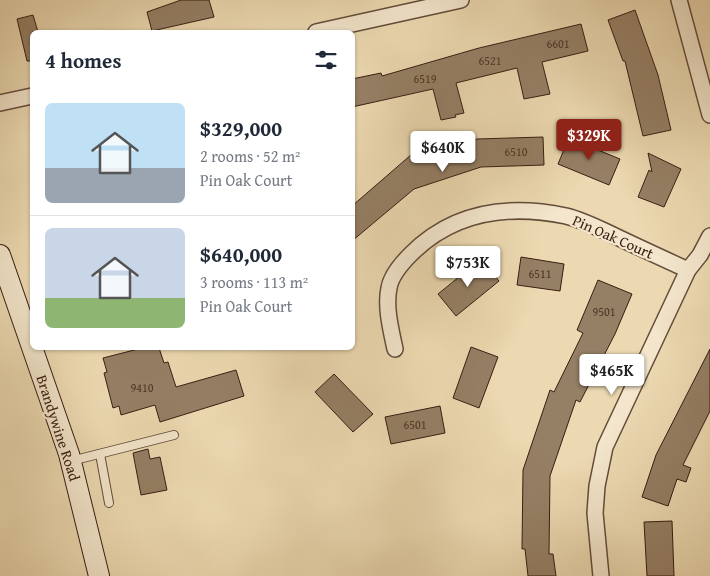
<!DOCTYPE html>
<html lang="en">
<head>
<meta charset="utf-8">
<style>
  body { margin:0; font-family:"Gentium Book Plus",serif; background:#f2f2f3; color:#1f2937; height:100vh; display:flex; flex-direction:column; font-size:19px; white-space:nowrap }
  * { box-sizing:border-box; margin:0 }
  p { font-size:16px; color:#747a83 }
  .icon { flex:none; width:28px; height:28px; fill:none; stroke:currentColor; stroke-width:2; stroke-linecap:round; stroke-linejoin:round }
  .map { position:relative; flex:1; overflow:hidden }
  .details { position:absolute; left:30px; top:30px; width:325px; height:320px; display:flex; flex-direction:column; background:#fff; border-radius:8px; box-shadow:0 1px 4px #0004 }
  .details>* { flex:none }
  .price { position:absolute; translate:-50% -42px; padding:0 11px; border-radius:5px; background:#fff; color:#222; font-size:16px; line-height:32px; filter:drop-shadow(0 1px 2px #0008) }
  .price::after { content:''; position:absolute; left:50%; top:30px; width:15px; height:11px; margin-left:-8px; background:inherit; clip-path:polygon(0 0,100% 0,50% 100%) }
  .price.selected { background:#8f2418; color:#fff }
  ul { padding:0; list-style:none }
  li { display:flex; align-items:center; gap:15px; height:125px; padding:0 15px }
  li+li { border-top:1px solid #e0e1e3 }
  li span { display:grid; place-items:center; flex:none; width:140px; height:100px; border-radius:8px; color:#555 }
  li>.icon { margin-inline-start:auto }
  span .icon { width:60px; height:60px; fill:#fffc; stroke-width:1 }
  li b { font-size:21px }
  h2 { display:flex; justify-content:space-between; align-items:center; height:60px; padding:0 15px; font-size:21px }
  .map>svg:first-child { display:block }
</style>
</head>
<body>
<div class="map">
<svg width="710" height="576" viewBox="0 0 710 576">
  <rect width="100%" height="100%" fill="#ecd9b1"/>
  <filter id="stains"><feTurbulence type="fractalNoise" baseFrequency=".004" numOctaves="4"/><feColorMatrix values="0 0 0 0 .2 0 0 0 0 .09 0 0 0 0 .02 0 0 0 .5 -.17"/></filter>
  <radialGradient id="worn" r=".72"><stop offset=".6" stop-color="#630" stop-opacity="0"/><stop offset="1" stop-color="#630" stop-opacity=".3"/></radialGradient>
  <!-- building -->
  <g fill="#957f65" stroke="#371d12">
    <polygon points="181,0 209,0 214,17 152,31 147,12"/>
    <polygon points="635,10 658,75 671,130 643,136 625,61 623,61 608,20"/>
    <polygon points="33,15 38,32 32,32 32,61 27,61 17,19"/>
    <polygon points="581,24 588,51 542,62 550,94 524,99 517,68 456,83 464,113 455,115 456,117 441,120 433,89 352,107 352,79 381,73 382,76 479,48"/>
    <polygon points="570,135 584,141 583,144 620,159 609,185 558,164"/>
    <polygon points="543,137 544,165 481,167 414,189 352,241 352,206 412,154 416,159 477,139"/>
    <polygon points="648,153 681,169 664,207 638,197 649,170 652,172"/>
    <polygon points="521,257 564,264 560,291 517,285"/>
    <polygon points="481,259 499,281 456,316 438,294"/>
    <polygon points="598,280 632,294 615,334 580,402 576,400 550,476 549,554 553,554 556,576 528,576 525,549 522,549 523,470 550,390 554,392 583,333 577,330"/>
    <polygon points="471,347 498,357 479,408 453,398"/>
    <polygon points="142,348 159,348 164,363 168,362 176,387 236,370 244,396 160,422 155,405 121,415 119,406 113,408 104,373 107,372 103,358"/>
    <polygon points="710,349 710,411 683,465 691,468 686,482 677,479 668,506 642,497 656,455"/>
    <polygon points="334,374 373,414 353,432 315,392"/>
    <polygon points="440,406 445,433 391,444 385,417"/>
    <polygon points="148,449 150,459 160,457 167,490 141,495 133,453"/>
    <polygon points="672,521 674,576 647,576 644,522"/>
  </g>
  <g fill="none" stroke-linecap="round" stroke-linejoin="round">
    <defs>
      <g id="service">
        <polyline points="100,454 109,503"/>
        <polyline points="71,461 174,435"/>
      </g>
      <g id="minor">
        <polyline points="679,0 710,115"/>
        <polyline points="316,32 461,0"/>
        <polyline points="0,103 32,96"/>
        <path d="M395 349C391 330 385 307 389 288 391 275 402 263 411 254 454 211 508 204 566 216 583 220 600 229 615 236 640 248 664 259 688 270"/>
        <polyline points="601,576 595,513 597,486 605,447 688,270 700,255 710,236"/>
      </g>
      <polyline id="secondary" points="0,255 69,454 99,576"/>
    </defs>
    <!-- service casing -->
    <use href="#service" stroke="#644c3a" stroke-width="10"/>
    <!-- minor casing -->
    <use href="#minor" stroke="#644c3a" stroke-width="18"/>
    <!-- secondary casing -->
    <use href="#secondary" stroke="#371d12" stroke-width="22"/>
    <!-- service -->
    <use href="#service" stroke="#f3e6cc" stroke-width="8"/>
    <!-- minor -->
    <use href="#minor" stroke="#f3e6cc" stroke-width="15"/>
    <!-- secondary -->
    <use href="#secondary" stroke="#f3e6cc" stroke-width="20"/>
  </g>
  <g text-anchor="middle" stroke-width="4.5" stroke-linejoin="round" paint-order="stroke">
    <!-- number labels -->
    <g font-size="12" fill="#4e3627">
      <text x="558" y="48">6601</text>
      <text x="490" y="65">6521</text>
      <text x="425" y="83">6519</text>
      <text x="516" y="156">6510</text>
      <text x="540" y="278">6511</text>
      <text x="604" y="316">9501</text>
      <text x="142" y="392">9410</text>
      <text x="415" y="429">6501</text>
    </g>
    <!-- street labels -->
    <g font-size="15" fill="#371d12" stroke="#f3e6cc">
      <text transform="translate(613 237) rotate(24)" y="5">Pin Oak Court</text>
      <text transform="translate(58 428) rotate(72)" y="5">Brandywine Road</text>
    </g>
  </g>
  <rect width="100%" height="100%" filter="url(#stains)"/>
  <rect width="100%" height="100%" fill="url(#worn)"/>
</svg>
<b class="price selected" style="left:589px;top:161px">$329K</b>
<b class="price" style="left:443px;top:173px">$640K</b>
<b class="price" style="left:468px;top:288px">$753K</b>
<b class="price" style="left:612px;top:396px">$465K</b>
<section class="details">
<h2>4 homes<svg class="icon" aria-label="filters" viewBox="0 0 24 24"><path d="M4 7h16M4 17h16"/><circle cx="9" cy="7" r="2"/><circle cx="15" cy="17" r="2"/></svg></h2>
<ul>
<li><span style="background:linear-gradient(#bfe0f5 65%,#9aa5b1 0)"><svg class="icon" aria-label="home" viewBox="0 0 24 24"><path d="M3 11l9-7 9 7M6 9v11h12V9"/></svg></span><div><b>$329,000</b><p>2 rooms · 52 m²</p><p>Pin Oak Court</p></div></li>
<li><span style="background:linear-gradient(#c9d6e8 70%,#8fb573 0)"><svg class="icon" aria-label="home" viewBox="0 0 24 24"><path d="M3 11l9-7 9 7M6 9v11h12V9"/></svg></span><div><b>$640,000</b><p>3 rooms · 113 m²</p><p>Pin Oak Court</p></div></li>
</ul>
</section>
</div>
</body>
</html>
